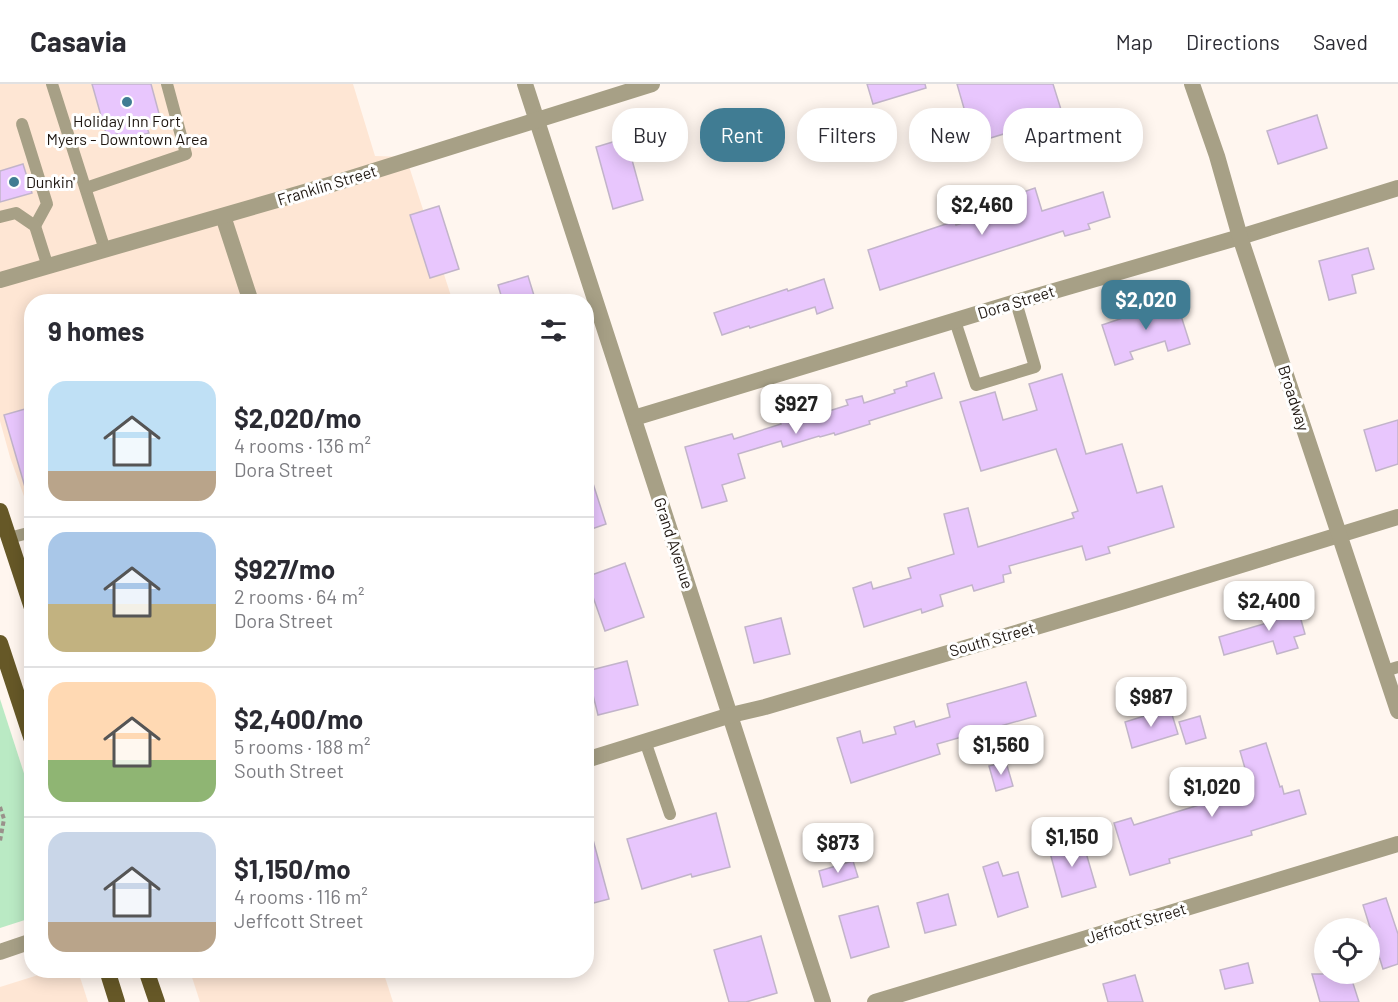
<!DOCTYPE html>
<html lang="en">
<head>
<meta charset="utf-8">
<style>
  body { margin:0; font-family:Barlow,sans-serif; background:#f2f2f3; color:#2b2b33; height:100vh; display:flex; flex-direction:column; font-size:22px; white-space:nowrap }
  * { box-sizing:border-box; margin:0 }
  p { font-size:20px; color:#7c7c81 }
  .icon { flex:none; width:33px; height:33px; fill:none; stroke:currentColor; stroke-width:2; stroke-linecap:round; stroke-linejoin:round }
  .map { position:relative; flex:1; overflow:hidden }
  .drawer { position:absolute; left:24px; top:210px; width:570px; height:684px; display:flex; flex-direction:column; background:#fff; border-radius:24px; box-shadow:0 3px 15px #0003 }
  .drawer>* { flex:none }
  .guide { position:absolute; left:612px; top:24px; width:570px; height:54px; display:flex; gap:12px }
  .tools { position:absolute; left:1314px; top:834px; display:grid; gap:12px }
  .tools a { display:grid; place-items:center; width:66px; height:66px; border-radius:50%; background:#fff; box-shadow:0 3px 15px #0003; font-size:30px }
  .price { position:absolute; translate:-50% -51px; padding:0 14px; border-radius:12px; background:#fff; color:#222; font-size:20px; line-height:39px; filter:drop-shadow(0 2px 3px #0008) }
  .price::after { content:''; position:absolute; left:50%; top:36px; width:18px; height:14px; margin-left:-9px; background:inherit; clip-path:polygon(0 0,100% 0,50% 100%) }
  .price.selected { background:#407c93; color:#fff }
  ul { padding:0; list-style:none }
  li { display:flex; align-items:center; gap:18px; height:150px; padding:0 24px }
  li+li { border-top:2px solid #e1e1e2 }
  li span { display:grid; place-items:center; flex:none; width:168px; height:120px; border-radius:18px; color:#555 }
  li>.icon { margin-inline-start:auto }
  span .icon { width:72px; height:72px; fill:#fffc; stroke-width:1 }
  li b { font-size:26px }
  h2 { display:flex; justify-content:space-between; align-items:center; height:72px; padding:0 24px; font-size:26px }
  .pill { padding:0 21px; border-radius:24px; background:#fff; box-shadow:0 3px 15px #0003; font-size:21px; line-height:54px }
  .pill.selected { background:#407c93; color:#fff }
  header { display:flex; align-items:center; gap:36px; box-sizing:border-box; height:84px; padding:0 30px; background:#fff; border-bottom:2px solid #e1e1e2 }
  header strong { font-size:28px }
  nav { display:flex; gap:33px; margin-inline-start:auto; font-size:21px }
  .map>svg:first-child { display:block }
</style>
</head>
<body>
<header>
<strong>Casavia</strong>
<nav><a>Map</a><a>Directions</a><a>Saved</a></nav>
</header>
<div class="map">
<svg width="1398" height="918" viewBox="0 0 1398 918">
  <rect width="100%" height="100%" fill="#fff6ef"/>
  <!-- built -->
  <g fill="#fee6d4">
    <polygon points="0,0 353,0 375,72 406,73 451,212 433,218 32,218 31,432 10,373 0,337"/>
    <polygon points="51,887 78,887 88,918 0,918 0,903"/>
    <polygon points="190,887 383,887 393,918 200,918"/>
  </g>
  <!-- green -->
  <polygon fill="#baeac4" points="0,615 31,711 31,834 0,844"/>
  <!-- building -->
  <g fill="#e8c6fd" stroke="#c2b4ca" stroke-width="1.5">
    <polygon points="92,0 151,0 161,37 146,41 149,49 119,57 117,50 107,53"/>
    <polygon points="867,0 925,0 926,4 873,20"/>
    <polygon points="957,0 1053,0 1063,32 974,59"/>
    <polygon points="1317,31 1327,64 1278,80 1267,47"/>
    <polygon points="768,33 776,63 740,73 731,44"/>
    <polygon points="626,54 643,116 613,125 596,63"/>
    <polygon points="23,80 32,109 0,118 0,87"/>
    <polygon points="1035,104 1042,127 1103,108 1110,133 1088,140 1090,145 1065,152 1063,147 880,206 868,166 955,137 956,141 992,130 988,120"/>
    <polygon points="439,122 459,185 430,194 410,131"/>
    <polygon points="1368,164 1374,185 1352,191 1356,209 1329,216 1319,177"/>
    <polygon points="528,192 536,218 503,218 498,201"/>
    <polygon points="824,195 833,224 817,230 815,223 750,244 749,242 722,251 714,229 787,205 788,207"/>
    <polygon points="1176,216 1190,260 1168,267 1165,257 1130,268 1133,275 1115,281 1102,241"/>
    <polygon points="934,289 942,314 869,337 870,340 835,351 834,349 820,353 819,352 783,363 781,357 738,370 745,394 722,401 727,417 702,424 685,363 732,350 734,355 781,340 779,335 795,330 797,337 848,321 846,316 862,312 864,319 895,309 894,306 907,302 906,298"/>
    <polygon points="1062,290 1086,370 1122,360 1137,409 1162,402 1174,443 1108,463 1110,469 1086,476 1082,462 1009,482 1011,489 1003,491 1004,498 974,507 972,501 940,511 943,522 922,529 921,525 864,543 853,504 871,498 873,505 911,494 908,484 954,470 944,430 968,424 978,463 1074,434 1072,429 1078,427 1056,365 981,387 960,318 995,308 1003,336 1037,326 1029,300"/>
    <polygon points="32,323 32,409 27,410 4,331"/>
    <polygon points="1398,336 1398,380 1376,387 1364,346"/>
    <polygon points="586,390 590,390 606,440 586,447"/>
    <polygon points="625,479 644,533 605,547 586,493"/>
    <polygon points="1296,518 1305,550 1294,553 1298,564 1277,570 1273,557 1224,571 1219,553 1267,539 1264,528"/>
    <polygon points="781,534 790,570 754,579 745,543"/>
    <polygon points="627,577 638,621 598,631 587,587"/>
    <polygon points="1026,598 1036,632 937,660 940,670 851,699 837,654 860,647 863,659 896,650 894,643 914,637 916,643 950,633 947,620"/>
    <polygon points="1170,624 1178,650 1132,664 1125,638"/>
    <polygon points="1200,632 1206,654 1186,660 1179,638"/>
    <polygon points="1266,659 1280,703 1282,702 1284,710 1299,706 1306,730 1251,747 1252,751 1169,775 1170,779 1130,791 1114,739 1131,734 1134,741 1251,705 1240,667"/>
    <polygon points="1006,678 1013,702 996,707 989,682"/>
    <polygon points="716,729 730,783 692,793 691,790 642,805 627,755"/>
    <polygon points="592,752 609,815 586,821 586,753"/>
    <polygon points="1082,755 1096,803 1062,813 1049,765"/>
    <polygon points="853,777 858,793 823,803 819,787"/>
    <polygon points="998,778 1003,792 1018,788 1028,823 998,833 983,783"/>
    <polygon points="948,810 956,841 925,849 917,819"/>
    <polygon points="1386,814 1398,850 1398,880 1383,885 1363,821"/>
    <polygon points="878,822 889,863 851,874 839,832"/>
    <polygon points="761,852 777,909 746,918 729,918 714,866"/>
    <polygon points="1248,879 1253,899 1225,905 1220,886"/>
    <polygon points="1312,890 1350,890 1359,918 1320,918"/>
    <polygon points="1135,891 1143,918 1108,918 1103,900"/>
  </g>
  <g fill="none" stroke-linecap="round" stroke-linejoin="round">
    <!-- path -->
    <polyline stroke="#9a918b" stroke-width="4" stroke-dasharray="4.5 3" stroke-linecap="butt" points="0,723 4,735 0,757"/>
    <!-- service -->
    <g stroke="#a7a086" stroke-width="12">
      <polyline points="52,0 105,166"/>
      <polyline points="22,40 47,120 35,142"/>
      <polyline points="86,104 186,70 167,0"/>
      <polyline points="0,133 16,129 35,142 48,183"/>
      <polyline points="955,237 976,301 1035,283 1016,218"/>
      <polyline points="9,454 32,448"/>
      <polyline points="1385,587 1398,583"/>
      <polyline points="645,657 670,730"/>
    </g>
    <!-- minor -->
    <g stroke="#a7a086" stroke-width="16">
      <polyline points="525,0 823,918"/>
      <polyline points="223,132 251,218"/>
      <polyline points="0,196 329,101 652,0"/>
      <polyline points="634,334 1016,218 1240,153 1398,104"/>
      <polyline points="586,676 731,631 765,623 1124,517 1398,433"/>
      <polyline points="0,868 32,857"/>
      <polyline points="875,918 1398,760"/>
    </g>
    <!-- tertiary -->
    <polyline stroke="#a7a086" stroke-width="16" points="1192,0 1217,72 1240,153 1398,627"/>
    <!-- primary -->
    <g stroke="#665827" stroke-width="16">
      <polyline points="0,427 32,524"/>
      <polyline points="0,559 32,656"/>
      <polyline points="107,886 117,918"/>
      <polyline points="146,886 157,918"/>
    </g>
  </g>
  <!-- markers -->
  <g fill="#407c93" stroke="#fff" stroke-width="2">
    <circle cx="127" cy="18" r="6"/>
    <circle cx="14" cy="98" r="6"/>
  </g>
  <g text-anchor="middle" stroke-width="6" stroke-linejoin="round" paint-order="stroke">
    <!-- poi labels -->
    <g font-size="16" fill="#1e1610" stroke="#fff">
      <text x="127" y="43">Holiday Inn Fort<tspan x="127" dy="18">Myers - Downtown Area</tspan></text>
      <text x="26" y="104" text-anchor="start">Dunkin'</text>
    </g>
    <!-- street labels -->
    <g font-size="16" fill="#1e1610" stroke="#fff">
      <text transform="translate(327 101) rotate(-17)" y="6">Franklin Street</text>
      <text transform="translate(1016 218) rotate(-17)" y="6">Dora Street</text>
      <text transform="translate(1294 314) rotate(72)" y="6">Broadway</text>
      <text transform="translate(674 459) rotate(72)" y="6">Grand Avenue</text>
      <text transform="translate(992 555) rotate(-16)" y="6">South Street</text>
      <text transform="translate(1136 839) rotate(-17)" y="6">Jeffcott Street</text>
    </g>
  </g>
</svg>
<div class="tools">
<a><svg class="icon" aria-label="locate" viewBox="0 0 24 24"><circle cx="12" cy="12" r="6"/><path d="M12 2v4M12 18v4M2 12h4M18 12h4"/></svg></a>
</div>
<b class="price" style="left:982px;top:152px">$2,460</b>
<b class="price selected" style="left:1146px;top:247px">$2,020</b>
<b class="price" style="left:796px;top:351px">$927</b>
<b class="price" style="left:1269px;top:548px">$2,400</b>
<b class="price" style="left:1151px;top:644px">$987</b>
<b class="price" style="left:1001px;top:692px">$1,560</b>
<b class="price" style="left:1212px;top:734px">$1,020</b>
<b class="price" style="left:1072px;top:784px">$1,150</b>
<b class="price" style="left:838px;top:790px">$873</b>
<div class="guide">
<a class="pill">Buy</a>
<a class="pill selected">Rent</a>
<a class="pill">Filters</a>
<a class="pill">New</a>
<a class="pill">Apartment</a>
</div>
<section class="drawer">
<h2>9 homes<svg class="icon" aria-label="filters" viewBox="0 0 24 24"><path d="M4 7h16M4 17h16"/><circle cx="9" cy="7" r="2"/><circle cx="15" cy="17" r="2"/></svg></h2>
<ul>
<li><span style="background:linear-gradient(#bfe0f5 75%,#b9a48a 0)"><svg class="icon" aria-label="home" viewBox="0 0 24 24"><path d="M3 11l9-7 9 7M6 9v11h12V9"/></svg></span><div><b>$2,020/mo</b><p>4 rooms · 136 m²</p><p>Dora Street</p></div></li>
<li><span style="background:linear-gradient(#a9c7e8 60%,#c2b280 0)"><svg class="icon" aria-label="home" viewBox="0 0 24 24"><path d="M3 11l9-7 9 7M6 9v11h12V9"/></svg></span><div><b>$927/mo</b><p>2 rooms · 64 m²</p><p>Dora Street</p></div></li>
<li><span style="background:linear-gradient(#ffd9b3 65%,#8fb573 0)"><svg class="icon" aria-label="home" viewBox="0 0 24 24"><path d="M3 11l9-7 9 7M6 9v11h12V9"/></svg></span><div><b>$2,400/mo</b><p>5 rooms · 188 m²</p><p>South Street</p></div></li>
<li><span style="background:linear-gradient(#c9d6e8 75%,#b9a48a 0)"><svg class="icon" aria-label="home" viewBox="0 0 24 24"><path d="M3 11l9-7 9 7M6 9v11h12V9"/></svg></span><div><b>$1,150/mo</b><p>4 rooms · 116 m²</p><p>Jeffcott Street</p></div></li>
</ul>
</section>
</div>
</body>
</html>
